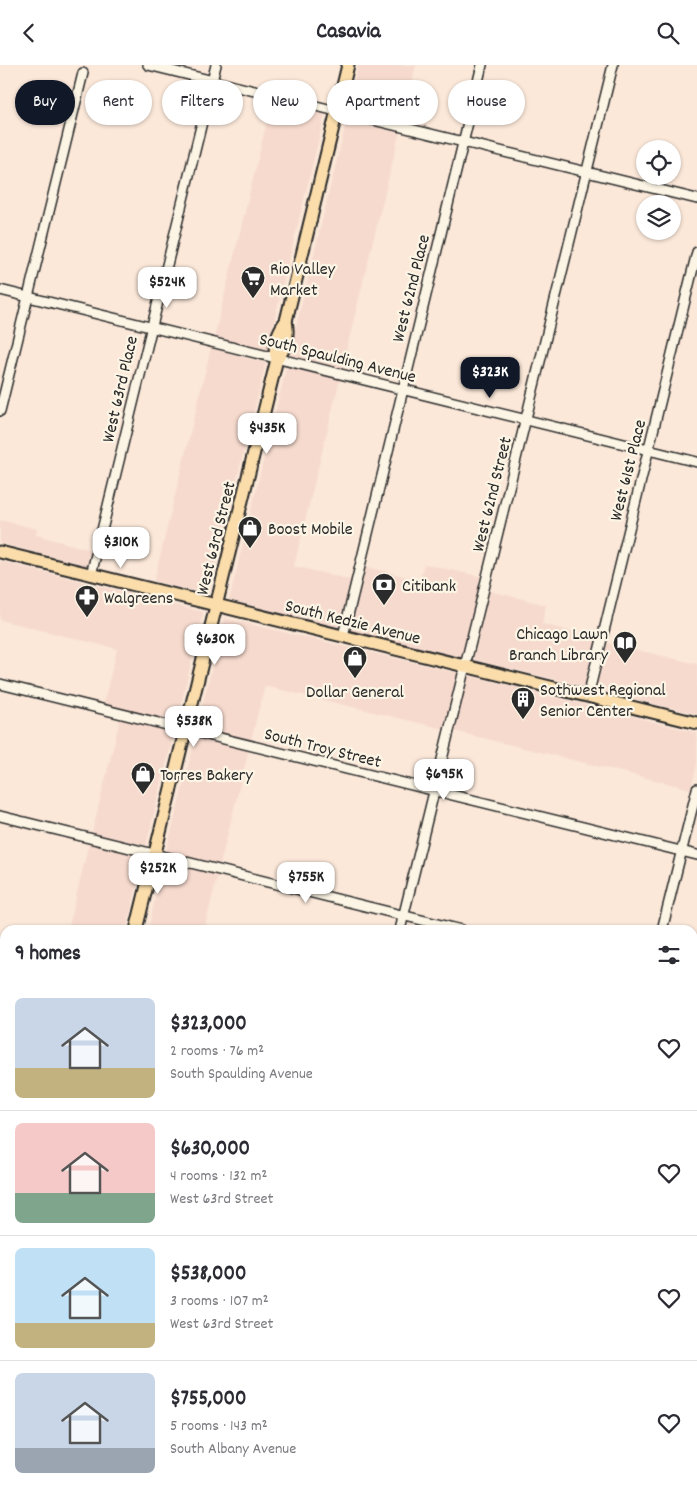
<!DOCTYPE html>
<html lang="en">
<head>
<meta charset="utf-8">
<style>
  body { margin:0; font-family:Dekko,sans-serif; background:#f2f2f3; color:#2b2b33; height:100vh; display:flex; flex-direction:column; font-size:19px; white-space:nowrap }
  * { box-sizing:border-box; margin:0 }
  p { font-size:16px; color:#7c7c81 }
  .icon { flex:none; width:28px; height:28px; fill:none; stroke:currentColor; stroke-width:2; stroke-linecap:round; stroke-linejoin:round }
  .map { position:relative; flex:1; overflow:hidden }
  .details { position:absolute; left:0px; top:860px; width:698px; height:571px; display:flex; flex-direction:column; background:#fff; border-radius:15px 15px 0 0; box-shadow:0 1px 4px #0004 }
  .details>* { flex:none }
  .guide { position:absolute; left:15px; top:15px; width:668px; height:45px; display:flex; gap:10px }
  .fabs { position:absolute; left:636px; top:75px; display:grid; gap:10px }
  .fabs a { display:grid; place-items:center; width:45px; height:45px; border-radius:50%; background:#fff; box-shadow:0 1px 4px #0004; font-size:25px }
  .price { position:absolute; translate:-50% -42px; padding:0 11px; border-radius:10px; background:#fff; color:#222; font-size:16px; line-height:32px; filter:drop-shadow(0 1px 2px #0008) }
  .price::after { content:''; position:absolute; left:50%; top:30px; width:15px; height:11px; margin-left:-8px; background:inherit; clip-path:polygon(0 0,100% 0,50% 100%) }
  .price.active { background:#111827; color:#fff }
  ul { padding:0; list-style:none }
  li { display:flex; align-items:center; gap:15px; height:125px; padding:0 15px }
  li+li { border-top:1px solid #e1e1e2 }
  li span { display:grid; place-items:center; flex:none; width:140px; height:100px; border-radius:8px; color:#555 }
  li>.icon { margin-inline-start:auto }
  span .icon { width:60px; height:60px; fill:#fffc; stroke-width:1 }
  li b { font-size:21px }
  h2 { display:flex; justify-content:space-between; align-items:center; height:60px; padding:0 15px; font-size:21px }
  .chip { padding:0 18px; border-radius:22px; background:#fff; box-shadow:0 1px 4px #0004; font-size:18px; line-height:45px }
  .chip.active { background:#111827; color:#fff }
  header { display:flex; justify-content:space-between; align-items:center; height:65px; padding:0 15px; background:#fff; font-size:22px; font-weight:700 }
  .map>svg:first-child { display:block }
</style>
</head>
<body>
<header><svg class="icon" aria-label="back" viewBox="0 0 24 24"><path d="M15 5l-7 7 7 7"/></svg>Casavia<svg class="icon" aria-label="search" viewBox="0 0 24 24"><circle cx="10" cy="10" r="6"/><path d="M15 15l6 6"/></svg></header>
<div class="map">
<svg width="697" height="1431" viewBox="0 0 697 1431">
  <rect width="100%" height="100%" fill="#fbe8d9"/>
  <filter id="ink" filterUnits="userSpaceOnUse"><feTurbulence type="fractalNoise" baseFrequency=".02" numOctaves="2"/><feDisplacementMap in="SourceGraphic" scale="10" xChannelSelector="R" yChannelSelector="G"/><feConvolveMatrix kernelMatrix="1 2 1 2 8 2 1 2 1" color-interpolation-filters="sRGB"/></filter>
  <g filter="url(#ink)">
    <!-- built -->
    <g fill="#f6dace">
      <polygon points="358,0 416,0 403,56 348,43"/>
      <polygon points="272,36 325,49 267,285 214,273"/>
      <polygon points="347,54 400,66 342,303 289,290"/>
      <polygon points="211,283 266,298 208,530 154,516"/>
      <polygon points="287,300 340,314 294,501 351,515 339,562 229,535"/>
      <polygon points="0,455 37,464 36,470 91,485 87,501 0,478"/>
      <polygon points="0,496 203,547 177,657 103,640 117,584 0,555"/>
      <polygon points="424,499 483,512 462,593 350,566 366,502 420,515"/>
      <polygon points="490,526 546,540 542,559 597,573 584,621 473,595"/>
      <polygon points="224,553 458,608 444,664 265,621 251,675 197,662"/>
      <polygon points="607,578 697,599 697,649 596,625"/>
      <polygon points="468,610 697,668 697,700 691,724 454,666"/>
      <polygon points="120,654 174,668 146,781 92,768"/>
      <polygon points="196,671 249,684 220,800 166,787"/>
      <polygon points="89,778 144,792 126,865 68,865"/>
      <polygon points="164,795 218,809 204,865 148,865"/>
      <polygon points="0,1150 5,1151 5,1273 0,1272"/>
      <polygon points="0,1282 5,1284 5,1353 0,1373"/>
      <polygon points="9,1426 46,1426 65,1431 8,1431"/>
    </g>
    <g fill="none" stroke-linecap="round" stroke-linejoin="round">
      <defs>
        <g id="minor">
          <polyline points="148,0 697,134"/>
          <polyline points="0,225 697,397"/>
          <polyline points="0,346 83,8"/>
          <polyline points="91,510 216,0"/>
          <polyline points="343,571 482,0"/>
          <polyline points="0,619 697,790"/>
          <polyline points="588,631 697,187"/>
          <polyline points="0,751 462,865"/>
          <polyline points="400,865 613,0"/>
          <polyline points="662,865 697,724"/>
          <polyline points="0,883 5,884"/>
          <polyline points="692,921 697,923"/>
          <polyline points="0,1013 5,1014"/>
          <polyline points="692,1053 697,1054"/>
          <polyline points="0,1145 5,1146"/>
          <polyline points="692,1183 697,1184"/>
          <polyline points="0,1277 5,1278"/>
          <polyline points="692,1314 697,1316"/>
          <polyline points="72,1426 91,1431"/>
          <polyline points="607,1426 626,1431"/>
          <polyline points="260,1431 261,1426"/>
          <polyline points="523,1431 524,1426"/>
        </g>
        <g id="major">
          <path d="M277 294C272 281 278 266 286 256L348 0"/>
          <polyline points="0,487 697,658"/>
          <path d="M136 865 277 294C286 284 289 269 286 256"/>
          <polyline points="0,1416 5,1396"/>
        </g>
      </defs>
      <!-- minor casing -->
      <use href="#minor" stroke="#2b2b2b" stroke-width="12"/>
      <!-- major casing -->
      <use href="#major" stroke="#2b2b2b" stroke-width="15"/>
      <!-- minor -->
      <use href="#minor" stroke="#fcf5e5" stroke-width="9"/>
      <!-- major -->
      <use href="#major" stroke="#faddab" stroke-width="11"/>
    </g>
  </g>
  <!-- icons -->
  <defs>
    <symbol id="supermarket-pin" viewBox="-11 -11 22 30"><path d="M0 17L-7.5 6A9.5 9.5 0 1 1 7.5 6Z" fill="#2b2b2b" stroke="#fcf5e5"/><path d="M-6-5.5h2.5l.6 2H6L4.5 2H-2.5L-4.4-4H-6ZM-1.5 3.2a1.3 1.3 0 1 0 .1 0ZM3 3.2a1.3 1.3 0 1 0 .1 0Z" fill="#fff"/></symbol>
    <symbol id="shop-pin" viewBox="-11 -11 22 30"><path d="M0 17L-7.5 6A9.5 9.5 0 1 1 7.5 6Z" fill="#2b2b2b" stroke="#fcf5e5"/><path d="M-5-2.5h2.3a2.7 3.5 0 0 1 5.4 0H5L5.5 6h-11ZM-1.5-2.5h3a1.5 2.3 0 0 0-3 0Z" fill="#fff"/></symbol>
    <symbol id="bank-pin" viewBox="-11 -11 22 30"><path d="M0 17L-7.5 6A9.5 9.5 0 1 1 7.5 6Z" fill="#2b2b2b" stroke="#fcf5e5"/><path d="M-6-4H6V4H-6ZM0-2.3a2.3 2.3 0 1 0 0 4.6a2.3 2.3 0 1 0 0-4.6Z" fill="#fff"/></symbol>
    <symbol id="pharmacy-pin" viewBox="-11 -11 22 30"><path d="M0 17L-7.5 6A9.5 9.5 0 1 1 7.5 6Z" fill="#2b2b2b" stroke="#fcf5e5"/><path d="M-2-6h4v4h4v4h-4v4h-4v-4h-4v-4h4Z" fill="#fff"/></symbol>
    <symbol id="library-pin" viewBox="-11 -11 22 30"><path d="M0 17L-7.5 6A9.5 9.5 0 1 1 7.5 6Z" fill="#2b2b2b" stroke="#fcf5e5"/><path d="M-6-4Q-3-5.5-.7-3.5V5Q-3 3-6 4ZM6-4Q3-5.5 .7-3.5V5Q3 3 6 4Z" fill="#fff"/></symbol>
    <symbol id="building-pin" viewBox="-11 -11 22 30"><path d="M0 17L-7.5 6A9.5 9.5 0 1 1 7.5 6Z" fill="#2b2b2b" stroke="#fcf5e5"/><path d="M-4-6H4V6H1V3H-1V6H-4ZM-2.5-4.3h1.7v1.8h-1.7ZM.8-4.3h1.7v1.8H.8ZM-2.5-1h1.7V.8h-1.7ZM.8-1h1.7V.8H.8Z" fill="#fff"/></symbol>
  </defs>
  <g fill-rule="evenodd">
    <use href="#supermarket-pin" x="239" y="199" width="28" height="38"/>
    <use href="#shop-pin" x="236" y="449" width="28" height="38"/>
    <use href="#bank-pin" x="370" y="506" width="28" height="38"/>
    <use href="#pharmacy-pin" x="73" y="518" width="28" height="38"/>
    <use href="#library-pin" x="611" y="564" width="28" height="38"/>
    <use href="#shop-pin" x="341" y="579" width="28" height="38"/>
    <use href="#building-pin" x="509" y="620" width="28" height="38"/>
    <use href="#shop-pin" x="129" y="695" width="28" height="38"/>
  </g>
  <g text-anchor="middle" stroke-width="4.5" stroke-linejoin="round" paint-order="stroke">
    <!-- poi labels -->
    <g font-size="18" fill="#2b2b2b" stroke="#fcf5e5" text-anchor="start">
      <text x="270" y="209">Rio Valley<tspan x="270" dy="21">Market</tspan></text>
      <text x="268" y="469">Boost Mobile</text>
      <text x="402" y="526">Citibank</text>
      <text x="104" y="538">Walgreens</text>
      <text x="608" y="574" text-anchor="end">Chicago Lawn<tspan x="608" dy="21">Branch Library</tspan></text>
      <text x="540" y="630">Sothwest Regional<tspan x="540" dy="21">Senior Center</tspan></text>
      <text x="355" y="632" text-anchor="middle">Dollar General</text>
      <text x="160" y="715">Torres Bakery</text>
    </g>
    <!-- street labels -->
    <g font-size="18" fill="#2b2b2b" stroke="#fcf5e5">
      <text transform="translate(410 223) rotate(-76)" y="6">West 62nd Place</text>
      <text transform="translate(338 292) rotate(14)" y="6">South Spaulding Avenue</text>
      <text transform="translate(119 324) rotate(-77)" y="6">West 63rd Place</text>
      <text transform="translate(627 405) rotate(-76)" y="6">West 61st Place</text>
      <text transform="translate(491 429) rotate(-76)" y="6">West 62nd Street</text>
      <text transform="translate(215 473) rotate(-76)" y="6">West 63rd Street</text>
      <text transform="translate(353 556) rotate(14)" y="6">South Kedzie Avenue</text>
      <text transform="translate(323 682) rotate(14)" y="6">South Troy Street</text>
    </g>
  </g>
</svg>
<div class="fabs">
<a><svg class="icon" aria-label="locate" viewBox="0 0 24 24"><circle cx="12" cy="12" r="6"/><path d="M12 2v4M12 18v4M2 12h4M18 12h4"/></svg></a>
<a><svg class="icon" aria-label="layers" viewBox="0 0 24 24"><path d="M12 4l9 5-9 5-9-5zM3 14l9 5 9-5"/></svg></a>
</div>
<b class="price" style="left:167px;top:244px">$524K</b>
<b class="price active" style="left:490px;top:334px">$323K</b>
<b class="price" style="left:267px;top:390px">$435K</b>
<b class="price" style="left:121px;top:504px">$310K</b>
<b class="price" style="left:215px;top:601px">$630K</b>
<b class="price" style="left:194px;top:683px">$538K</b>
<b class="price" style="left:444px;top:736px">$695K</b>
<b class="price" style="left:158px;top:830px">$252K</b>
<b class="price" style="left:306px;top:839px">$755K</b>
<div class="guide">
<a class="chip active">Buy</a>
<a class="chip">Rent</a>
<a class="chip">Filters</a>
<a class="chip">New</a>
<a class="chip">Apartment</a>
<a class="chip">House</a>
</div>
<section class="details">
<h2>9 homes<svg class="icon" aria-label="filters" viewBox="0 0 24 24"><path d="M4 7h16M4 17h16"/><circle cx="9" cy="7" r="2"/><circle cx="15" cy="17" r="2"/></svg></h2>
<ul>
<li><span style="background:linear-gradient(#c9d6e8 70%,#c2b280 0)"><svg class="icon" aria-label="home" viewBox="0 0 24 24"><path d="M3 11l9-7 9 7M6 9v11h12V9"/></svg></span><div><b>$323,000</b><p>2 rooms · 76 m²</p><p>South Spaulding Avenue</p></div><svg class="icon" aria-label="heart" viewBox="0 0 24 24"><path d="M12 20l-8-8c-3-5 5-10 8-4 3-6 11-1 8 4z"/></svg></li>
<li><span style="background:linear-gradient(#f6c9c9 70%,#7fa58c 0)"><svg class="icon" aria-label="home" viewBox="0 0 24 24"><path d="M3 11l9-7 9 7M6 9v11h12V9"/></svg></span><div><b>$630,000</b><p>4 rooms · 132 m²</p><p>West 63rd Street</p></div><svg class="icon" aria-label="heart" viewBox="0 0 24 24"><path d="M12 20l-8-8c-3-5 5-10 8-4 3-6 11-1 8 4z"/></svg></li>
<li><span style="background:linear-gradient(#bfe0f5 75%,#c2b280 0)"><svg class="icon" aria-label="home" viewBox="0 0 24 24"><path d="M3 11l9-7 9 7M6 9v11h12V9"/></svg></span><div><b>$538,000</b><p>3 rooms · 107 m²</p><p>West 63rd Street</p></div><svg class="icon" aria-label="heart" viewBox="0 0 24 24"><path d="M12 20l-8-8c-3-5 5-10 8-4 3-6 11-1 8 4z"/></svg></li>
<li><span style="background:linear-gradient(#c9d6e8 75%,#9aa5b1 0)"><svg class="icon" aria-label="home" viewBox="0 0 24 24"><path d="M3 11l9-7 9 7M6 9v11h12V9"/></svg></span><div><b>$755,000</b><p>5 rooms · 143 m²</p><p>South Albany Avenue</p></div><svg class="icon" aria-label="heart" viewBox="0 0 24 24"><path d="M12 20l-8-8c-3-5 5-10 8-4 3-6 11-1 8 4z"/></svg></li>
</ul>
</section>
</div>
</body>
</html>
